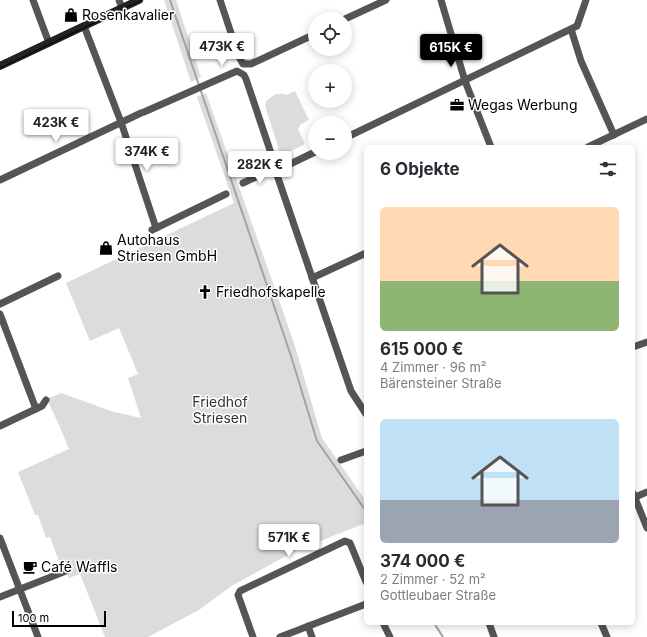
<!DOCTYPE html>
<html lang="de">
<head>
<meta charset="utf-8">
<style>
  body { margin:0; font-family:Inter,sans-serif; background:#f7f7f7; color:#2b2b33; height:100vh; display:flex; flex-direction:column; font-size:15px; white-space:nowrap }
  * { box-sizing:border-box; margin:0 }
  p { font-size:13px; color:#7c7c81 }
  .icon { flex:none; width:22px; height:22px; fill:none; stroke:currentColor; stroke-width:2; stroke-linecap:round; stroke-linejoin:round }
  .map { position:relative; flex:1; overflow:hidden }
  .sheet { position:absolute; left:364px; top:145px; width:271px; height:480px; display:flex; flex-direction:column; background:#fff; border-radius:6px; box-shadow:0 2px 10px #0003 }
  .sheet>* { flex:none }
  .buttons { position:absolute; left:308px; top:12px; display:grid; gap:8px }
  .buttons a { display:grid; place-items:center; width:44px; height:44px; border-radius:50%; background:#fff; box-shadow:0 2px 10px #0003; font-size:20px }
  .scale { position:absolute; left:12px; bottom:10px; width:94px; box-sizing:border-box; padding-left:4px; border:2px solid #000; border-top:0; font-size:11px; line-height:14px; white-space:nowrap; color:#000; -webkit-text-stroke:3px #fff; paint-order:stroke }
  .price { position:absolute; translate:-50% -34px; padding:0 9px; border-radius:4px; background:#fff; color:#222; font-size:13px; line-height:26px; filter:drop-shadow(0 1px 2px #0008) }
  .price::after { content:''; position:absolute; left:50%; top:24px; width:12px; height:9px; margin-left:-6px; background:inherit; clip-path:polygon(0 0,100% 0,50% 100%) }
  .price.active { background:#000; color:#fff }
  ul { padding:0; list-style:none }
  li { display:grid; align-content:center; gap:8px; height:212px; padding:0 16px }
  li span { display:grid; place-items:center; height:124px; border-radius:6px; color:#555 }
  li>.icon { margin-inline-start:auto }
  span .icon { width:72px; height:72px; fill:#fffc; stroke-width:1 }
  li b { font-size:17px }
  h2 { display:flex; justify-content:space-between; align-items:center; height:48px; padding:0 16px; font-size:17px }
  .map>svg:first-child { display:block }
</style>
</head>
<body>
<div class="map">
<svg width="647" height="637" viewBox="0 0 647 637">
  <rect width="100%" height="100%" fill="#fff"/>
  <!-- green -->
  <g fill="#dcdcdc">
    <polygon points="176,0 201,77 191,82 164,0"/>
    <path d="M295 91 309 120 301 124 298 129 305 144 281 156 265 106 266 101C274 95 277 92 287 95Z"/>
    <polygon points="206,93 294,343 322,438 366,501 366,523 295,551 233,585 199,610 148,637 105,637 80,574 69,578 63,563 60,564 50,537 46,538 38,515 35,515 18,472 69,449 59,425 47,399 61,393 114,412 141,418 128,378 138,374 119,328 90,341 66,283 234,203 197,97"/>
  </g>
  <g fill="none" stroke-linecap="round" stroke-linejoin="round">
    <!-- stream -->
    <g stroke="#a3a3a3" stroke-width="2">
      <polyline points="170,0 291,356 317,441 366,511"/>
      <polyline points="434,623 443,637"/>
    </g>
    <!-- street -->
    <g stroke="#555" stroke-width="7">
      <polyline points="33,0 49,43"/>
      <polyline points="119,0 122,8"/>
      <polyline points="220,0 239,57 243,64 251,64 315,34"/>
      <polyline points="441,0 465,81 491,147"/>
      <polyline points="345,19 386,0"/>
      <polyline points="84,26 121,122 156,228"/>
      <polyline points="571,29 581,61 614,135"/>
      <polyline points="144,112 237,71 244,75 246,79 275,165 278,167 284,167 315,152"/>
      <polyline points="345,138 577,26 586,0"/>
      <polyline points="588,147 647,119"/>
      <polyline points="0,180 141,113"/>
      <polyline points="243,183 269,171 273,171 277,175 351,391 366,414"/>
      <polyline points="152,230 226,194"/>
      <polyline points="312,278 366,253"/>
      <polyline points="0,304 58,276"/>
      <polyline points="0,314 36,409"/>
      <polyline points="633,347 647,342"/>
      <polyline points="0,426 42,406 46,400"/>
      <polyline points="341,460 366,451"/>
      <polyline points="633,493 647,528"/>
      <polyline points="633,498 647,492"/>
      <polyline points="0,538 38,637"/>
      <polyline points="0,597 66,571"/>
      <polyline points="383,623 390,637"/>
      <polyline points="489,623 494,637"/>
      <polyline points="601,623 607,637"/>
      <polyline points="308,626 312,637"/>
      <polyline points="253,637 238,595 240,591 345,541 350,543 366,582"/>
      <polyline points="280,637 366,604"/>
    </g>
    <!-- secondary -->
    <polyline stroke="#222" stroke-width="8" points="0,66 139,0"/>
    <!-- tram -->
    <polyline stroke="#000" stroke-width="1" points="0,68 142,0"/>
  </g>
  <!-- icons -->
  <defs>
    <symbol id="shop-bare" viewBox="-9 -9 18 18"><path d="M-5-2.5h2.3a2.7 3.5 0 0 1 5.4 0H5L5.5 6h-11ZM-1.5-2.5h3a1.5 2.3 0 0 0-3 0Z" fill="#000" stroke="#fff" stroke-width="2.5" paint-order="stroke"/></symbol>
    <symbol id="office-bare" viewBox="-9 -9 18 18"><path d="M-6-3h4V-5.5h4V-3h4V5H-6ZM-1-4.5V-3h2v-1.5ZM-6 0V1H6V0Z" fill="#000" stroke="#fff" stroke-width="2.5" paint-order="stroke"/></symbol>
    <symbol id="church-bare" viewBox="-9 -9 18 18"><path d="M-1.2-6h2.4v3.5h3.3v2.4h-3.3V6h-2.4V-.1h-3.3v-2.4h3.3Z" fill="#000" stroke="#fff" stroke-width="2.5" paint-order="stroke"/></symbol>
    <symbol id="cafe-bare" viewBox="-9 -9 18 18"><path d="M-5.5-4.5H6V0H3Q3 3.5 0 3.5H-2.5Q-5.5 3.5-5.5 0ZM3-3.2v2h1.7v-2ZM-6 4.5H4V6H-6Z" fill="#000" stroke="#fff" stroke-width="2.5" paint-order="stroke"/></symbol>
  </defs>
  <g fill-rule="evenodd">
    <use href="#shop-bare" x="61" y="5" width="20" height="20"/>
    <use href="#office-bare" x="447" y="95" width="20" height="20"/>
    <use href="#shop-bare" x="96" y="238" width="20" height="20"/>
    <use href="#church-bare" x="195" y="282" width="20" height="20"/>
    <use href="#cafe-bare" x="20" y="557" width="20" height="20"/>
  </g>
  <g text-anchor="middle" stroke-width="3" stroke-linejoin="round" paint-order="stroke">
    <!-- poi labels -->
    <g font-size="14" fill="#000" stroke="#fff" text-anchor="start">
      <text x="82" y="20">Rosenkavalier</text>
      <text x="468" y="110">Wegas Werbung</text>
      <text x="117" y="245">Autohaus<tspan x="117" dy="16">Striesen GmbH</tspan></text>
      <text x="216" y="297">Friedhofskapelle</text>
      <text x="41" y="572">Café Waffls</text>
    </g>
    <!-- park labels -->
    <g font-size="14" fill="#333" stroke="#fff">
      <text x="220" y="407">Friedhof<tspan x="220" dy="16">Striesen</tspan></text>
    </g>
  </g>
</svg>
<div class="buttons">
<a><svg class="icon" aria-label="locate" viewBox="0 0 24 24"><circle cx="12" cy="12" r="6"/><path d="M12 2v4M12 18v4M2 12h4M18 12h4"/></svg></a>
<a>+</a>
<a>−</a>
</div>
<div class="scale">100 m</div>
<b class="price" style="left:222px;top:67px">473K €</b>
<b class="price active" style="left:451px;top:68px">615K €</b>
<b class="price" style="left:56px;top:143px">423K €</b>
<b class="price" style="left:147px;top:172px">374K €</b>
<b class="price" style="left:260px;top:185px">282K €</b>
<b class="price" style="left:289px;top:558px">571K €</b>
<section class="sheet">
<h2>6 Objekte<svg class="icon" aria-label="filters" viewBox="0 0 24 24"><path d="M4 7h16M4 17h16"/><circle cx="9" cy="7" r="2"/><circle cx="15" cy="17" r="2"/></svg></h2>
<ul>
<li><span style="background:linear-gradient(#ffd9b3 60%,#8fb573 0)"><svg class="icon" aria-label="home" viewBox="0 0 24 24"><path d="M3 11l9-7 9 7M6 9v11h12V9"/></svg></span><div><b>615 000 €</b><p>4 Zimmer · 96 m²</p><p>Bärensteiner Straße</p></div></li>
<li><span style="background:linear-gradient(#bfe0f5 65%,#9aa5b1 0)"><svg class="icon" aria-label="home" viewBox="0 0 24 24"><path d="M3 11l9-7 9 7M6 9v11h12V9"/></svg></span><div><b>374 000 €</b><p>2 Zimmer · 52 m²</p><p>Gottleubaer Straße</p></div></li>
</ul>
</section>
</div>
</body>
</html>
